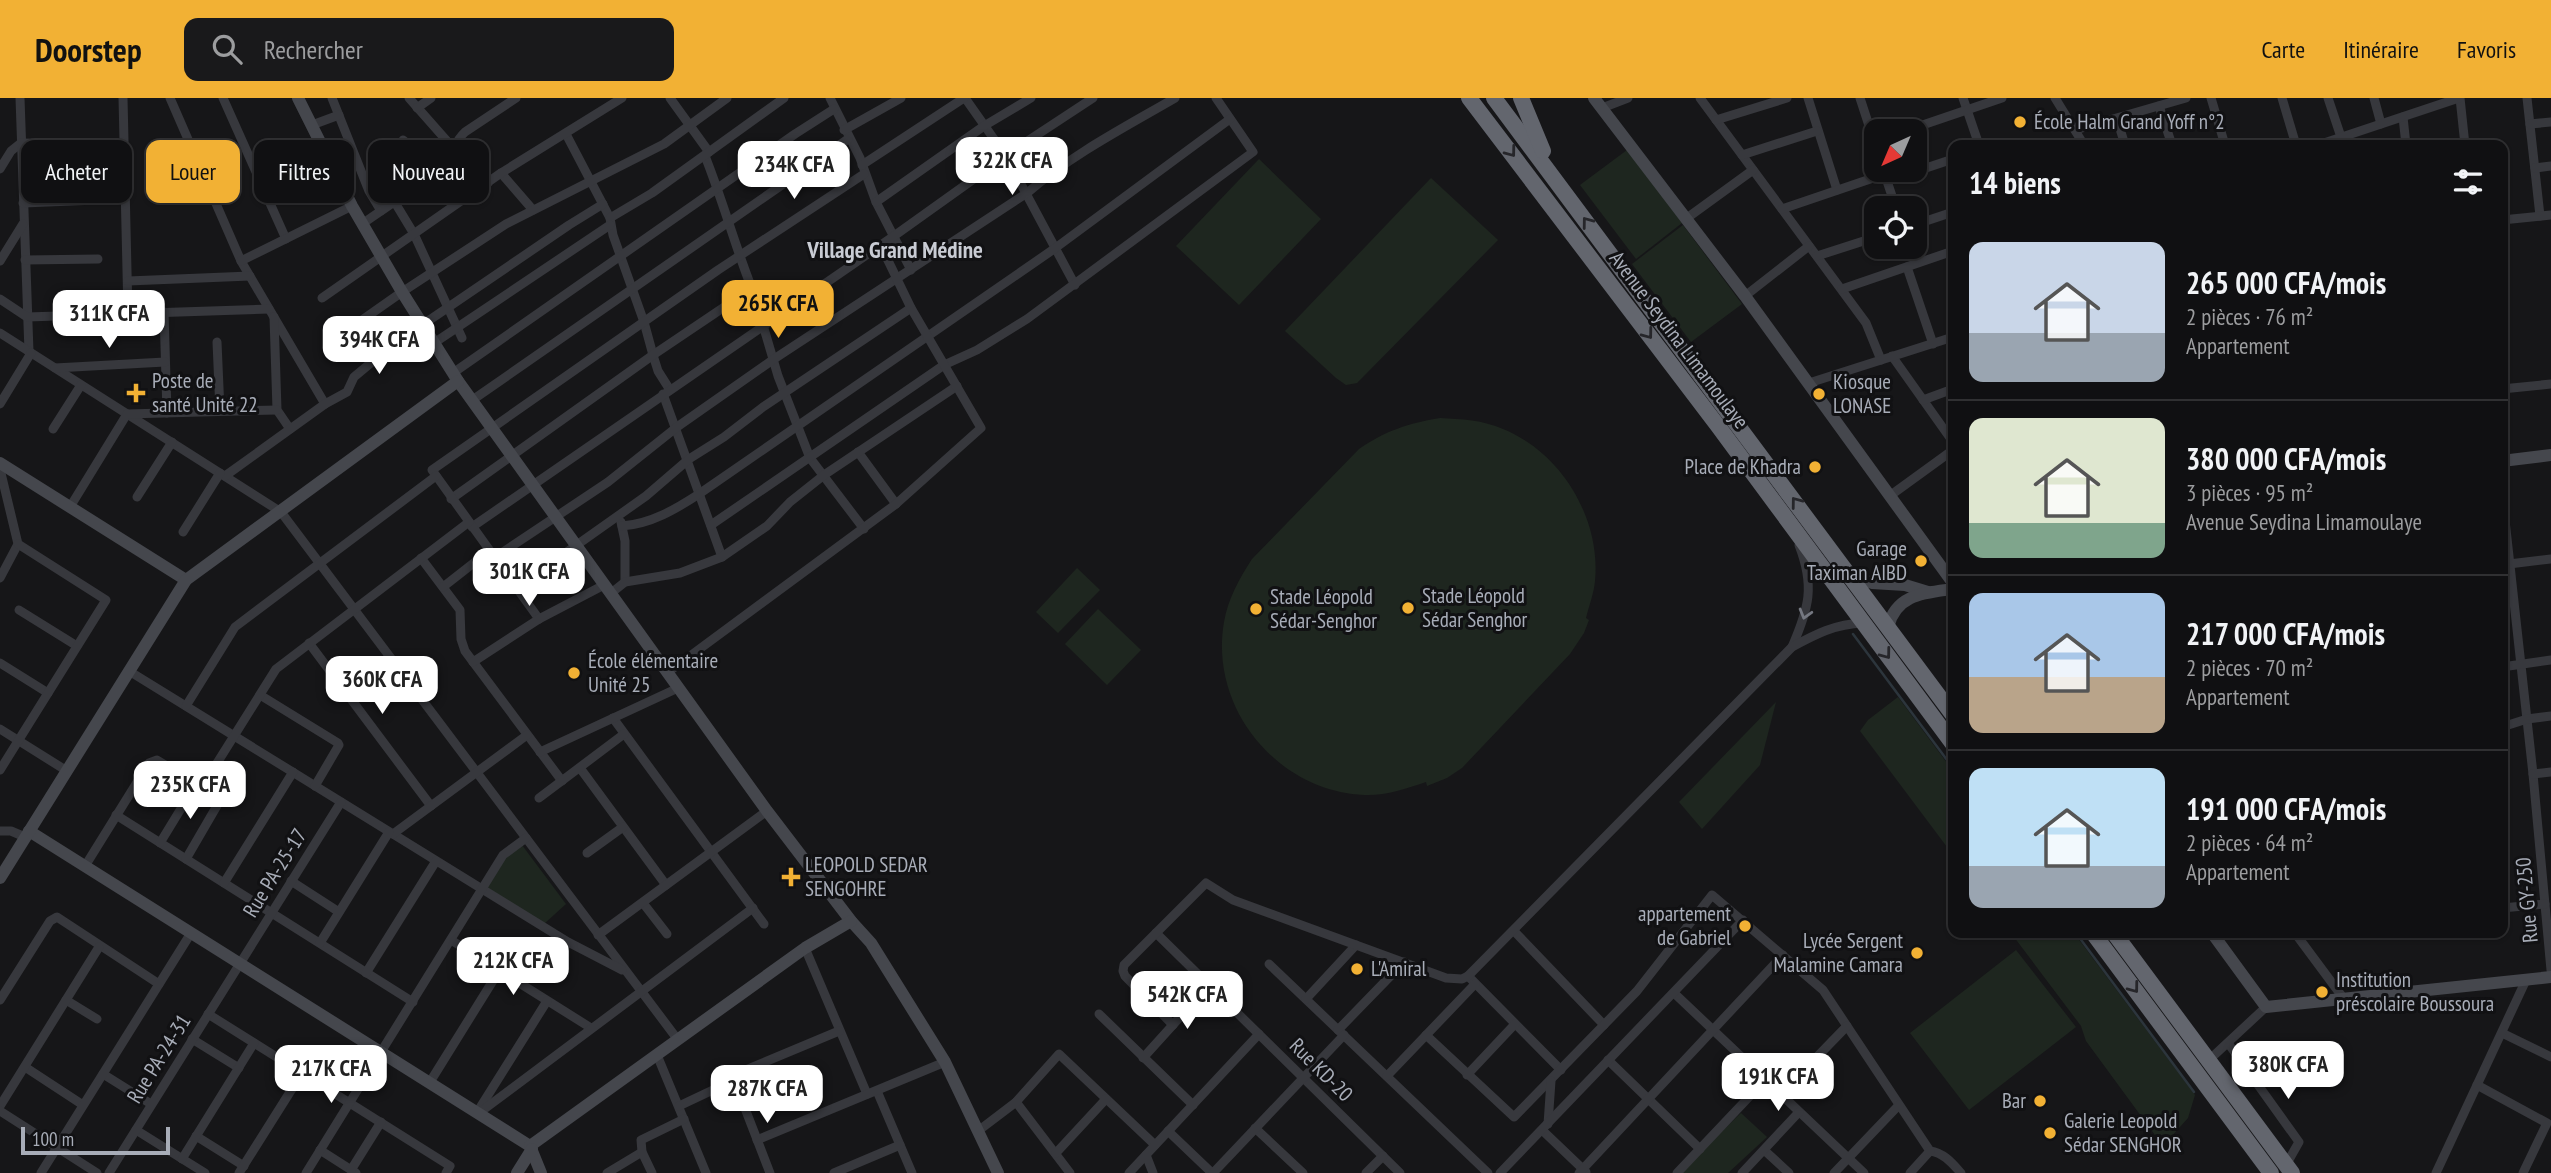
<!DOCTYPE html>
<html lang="fr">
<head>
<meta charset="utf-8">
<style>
  body { margin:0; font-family:"PT Sans Narrow",sans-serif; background:#19191b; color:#f1f3f6; height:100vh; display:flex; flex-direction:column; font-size:26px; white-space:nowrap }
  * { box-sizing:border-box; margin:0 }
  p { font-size:23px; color:#9c9d9f }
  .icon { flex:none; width:38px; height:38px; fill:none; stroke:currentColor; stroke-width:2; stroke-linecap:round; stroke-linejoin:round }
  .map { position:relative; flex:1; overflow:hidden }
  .details { position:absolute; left:1948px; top:42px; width:560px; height:798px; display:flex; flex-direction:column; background:#101012; border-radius:14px; box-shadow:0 2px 5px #0004,0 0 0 2px #303032 }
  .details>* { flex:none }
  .top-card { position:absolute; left:21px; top:42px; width:665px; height:63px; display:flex; gap:14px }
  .needle { width:46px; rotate:224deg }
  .tools { position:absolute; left:1864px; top:21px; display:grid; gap:14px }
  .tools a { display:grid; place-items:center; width:63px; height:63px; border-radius:14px; background:#101012; box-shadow:0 2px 5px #0004,0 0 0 2px #303032; font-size:35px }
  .scale { position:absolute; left:21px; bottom:18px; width:149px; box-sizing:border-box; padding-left:7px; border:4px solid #a8adb8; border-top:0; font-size:19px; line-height:24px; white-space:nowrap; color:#a8adb8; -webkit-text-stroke:5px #111113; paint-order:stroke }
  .price { position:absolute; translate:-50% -60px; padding:0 16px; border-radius:14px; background:#fff; color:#222; font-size:23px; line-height:46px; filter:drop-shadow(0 2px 4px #0008) }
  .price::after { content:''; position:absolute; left:50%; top:42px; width:21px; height:16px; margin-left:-10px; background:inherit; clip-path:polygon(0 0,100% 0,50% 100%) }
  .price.current { background:#f2b134; color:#111 }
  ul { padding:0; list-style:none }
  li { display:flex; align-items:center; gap:21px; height:175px; padding:0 21px }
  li+li { border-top:2px solid #303032 }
  li span { display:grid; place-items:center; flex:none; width:196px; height:140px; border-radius:14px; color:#555 }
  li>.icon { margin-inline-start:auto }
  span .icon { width:84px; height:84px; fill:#fffc; stroke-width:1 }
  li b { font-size:30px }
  h2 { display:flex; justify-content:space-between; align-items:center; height:84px; padding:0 21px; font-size:30px }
  .chip { padding:0 24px; border-radius:14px; background:#101012; box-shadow:0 2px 5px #0004,0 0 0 2px #303032; font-size:24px; line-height:63px }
  .chip.current { background:#f2b134; color:#111 }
  header { display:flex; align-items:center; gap:42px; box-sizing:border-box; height:98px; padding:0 35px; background:#f2b134; color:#111 }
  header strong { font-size:33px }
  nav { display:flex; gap:38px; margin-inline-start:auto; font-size:24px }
  .search { width:490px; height:63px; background:#19191b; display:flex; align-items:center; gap:18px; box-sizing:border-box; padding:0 24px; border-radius:14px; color:#9c9d9f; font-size:26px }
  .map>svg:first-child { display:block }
</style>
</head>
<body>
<header>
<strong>Doorstep</strong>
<div class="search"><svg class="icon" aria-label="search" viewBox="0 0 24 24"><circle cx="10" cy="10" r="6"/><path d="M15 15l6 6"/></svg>Rechercher</div>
<nav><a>Carte</a><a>Itinéraire</a><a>Favoris</a></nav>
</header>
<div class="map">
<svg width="2551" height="1075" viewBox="0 0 2551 1075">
  <rect width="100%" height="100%" fill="#161618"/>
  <!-- green -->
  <g fill="#1e261f">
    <polygon points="1627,52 1682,125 1636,161 1580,87"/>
    <polygon points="1259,61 1321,121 1239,207 1176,148"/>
    <polygon points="1431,80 1498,142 1357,285 1346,287 1336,280 1285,233"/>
    <polygon points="1683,127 1742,206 1691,244 1632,166"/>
    <path d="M1440 320C1461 321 1483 322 1503 331 1562 355 1601 421 1595 483 1594 495 1589 508 1586 520L1589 522 1584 535 1570 556 1462 670 1447 680 1427 688 1426 684C1405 691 1385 698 1364 697 1277 693 1209 610 1224 524 1228 501 1239 481 1252 461L1359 351C1385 333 1409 325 1440 320Z"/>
    <polygon points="1077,470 1100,492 1058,535 1036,514"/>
    <polygon points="1098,511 1141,552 1107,587 1065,546"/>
    <polygon points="1898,599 1953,673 1953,757 1860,633 1868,622"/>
    <polygon points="1776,604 1760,667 1702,731 1679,704"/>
    <polygon points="522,747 566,806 544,826 485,788 506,759"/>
    <polygon points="2011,835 2074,835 2195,997 2188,1020 2163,1048 2086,943 2081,928"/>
    <polygon points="2016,852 2076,929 1969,1012 1910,935"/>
    <polygon points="1741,1015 1767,1039 1728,1075 1679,1075"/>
  </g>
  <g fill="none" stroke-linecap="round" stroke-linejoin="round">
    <!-- stream -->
    <g stroke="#2c353c" stroke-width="2.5">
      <polyline points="1853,536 1953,670"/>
      <polyline points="2076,835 2194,994"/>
    </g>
    <!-- street -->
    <g stroke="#37383d" stroke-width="9">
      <polyline points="20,0 29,254"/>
      <polyline points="123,0 128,216"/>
      <polyline points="170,0 241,163 325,306"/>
      <polyline points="223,0 286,141"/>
      <polyline points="332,0 369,93 381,113"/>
      <polyline points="409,0 454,51"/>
      <polyline points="670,0 709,54"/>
      <polyline points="830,0 860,60 876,104 911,172"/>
      <polyline points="965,0 1006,58 1075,187"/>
      <polyline points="1700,0 1866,225 1881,262"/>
      <polyline points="1808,0 1837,92"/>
      <polyline points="1860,0 1876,49"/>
      <polyline points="1963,0 1979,47"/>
      <polyline points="2055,0 2084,47"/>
      <polyline points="2211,0 2225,47"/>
      <polyline points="2282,0 2296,47"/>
      <polyline points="2328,0 2341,39"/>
      <polyline points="2374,0 2381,26"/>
      <polyline points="2460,0 2465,47"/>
      <polyline points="2527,0 2540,118"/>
      <polyline points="2159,8 2172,47"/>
      <polyline points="417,10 431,0"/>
      <polyline points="1602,10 1628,0"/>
      <polyline points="2403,19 2406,47"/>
      <polyline points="2117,21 2125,47"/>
      <polyline points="1716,22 1787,0"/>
      <polyline points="2530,26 2551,24"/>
      <polyline points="312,27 339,17"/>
      <polyline points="844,32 901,0"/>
      <polyline points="2075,32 2186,0"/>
      <polyline points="1905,33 2002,0"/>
      <polyline points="566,36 610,120 613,137 644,224 653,257 658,273 670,292"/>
      <polyline points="403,42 438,71"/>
      <polyline points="456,45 488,85"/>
      <polyline points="2318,47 2459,0"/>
      <polyline points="1742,57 1817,33"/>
      <path d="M705 58C727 113 741 171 766 224"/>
      <polyline points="862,67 964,0"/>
      <polyline points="2535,70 2551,68"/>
      <polyline points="0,71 11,53 21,45 92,46"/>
      <polyline points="501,75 533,112"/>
      <polyline points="1886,80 1896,110"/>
      <polyline points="1887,83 1953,61"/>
      <polyline points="394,103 414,136 462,240"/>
      <polyline points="876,104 984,28 1031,0"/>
      <polyline points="23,105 97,102"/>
      <polyline points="1782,111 1885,76"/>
      <polyline points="610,120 652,95 784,0"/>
      <polyline points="1687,120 1753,72"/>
      <polyline points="2502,122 2551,117"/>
      <path d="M362 126C387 108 416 91 439 70 451 59 454 44 465 34L516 0"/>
      <polyline points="1914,127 1953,114"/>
      <polyline points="1817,158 1876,139"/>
      <polyline points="25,162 98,161"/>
      <polyline points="0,163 23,126"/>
      <polyline points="241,163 352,108"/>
      <polyline points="1907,169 1933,246"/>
      <polyline points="128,183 250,178"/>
      <polyline points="1842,191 1953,153"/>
      <polyline points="1745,198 1809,148"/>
      <polyline points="322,200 501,75 622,0"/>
      <polyline points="0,201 27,219 269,211"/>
      <polyline points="164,214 167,315"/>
      <polyline points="274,219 277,312 290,331"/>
      <polyline points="763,227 778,278 810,360 864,431"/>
      <polyline points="0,235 281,414 678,942"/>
      <polyline points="217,244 220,313"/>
      <polyline points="434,245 610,127"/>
      <polyline points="328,246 402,194 506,126 664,46 727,0"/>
      <polyline points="1892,258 1953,344"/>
      <polyline points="55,270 165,264"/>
      <polyline points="453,275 795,36 834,11"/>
      <polyline points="1809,285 1953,239"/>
      <polyline points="2502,291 2551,286"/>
      <polyline points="663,296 722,459"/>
      <polyline points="1923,302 1953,291"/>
      <polyline points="471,303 848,41"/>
      <polyline points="0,306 31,255"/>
      <polyline points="53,331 81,287"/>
      <polyline points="858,354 896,406"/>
      <polyline points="0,371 18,446 0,480"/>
      <polyline points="225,378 325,306 347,294 354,279 409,233 431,221 569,127 603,106"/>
      <polyline points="2502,395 2533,676 2551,872"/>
      <polyline points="1891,397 1953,352"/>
      <polyline points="137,399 172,344"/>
      <polyline points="451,401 653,257 751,191"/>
      <polyline points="70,409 127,316 277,312"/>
      <polyline points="621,424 625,443 625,484"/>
      <polyline points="711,427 944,267 977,252 1027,221 1253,54 1216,0"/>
      <path d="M622 428C651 426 676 411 699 396L1054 151 1230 21"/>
      <polyline points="472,429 894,138 1020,48 1093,0"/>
      <polyline points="183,434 220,375"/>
      <polyline points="421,460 460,512 461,541 465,553 562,683"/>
      <path d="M494 460 608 384 677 329 774 261 1027 95C1071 57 1125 29 1175 0"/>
      <polyline points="2509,466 2551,461"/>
      <polyline points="443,489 489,453"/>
      <polyline points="516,490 646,398 689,361 724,339 763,309 911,210"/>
      <polyline points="610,496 625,484 680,475 722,459 767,428 790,404 824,377 957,288"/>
      <polyline points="19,512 77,548"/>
      <polyline points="539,521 432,372 718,172 864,76"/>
      <polyline points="309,545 431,708"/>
      <path d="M1792 549C1809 510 1815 488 1799 447"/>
      <polyline points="473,564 539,521 604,487"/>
      <polyline points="0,565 48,595"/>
      <polyline points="2502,569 2551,562"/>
      <polyline points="129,573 568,844 622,872"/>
      <polyline points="667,575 896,406 981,330 911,210 881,148"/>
      <polyline points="260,597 338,645 339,647 315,688"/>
      <polyline points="186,608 235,529 436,378"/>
      <polyline points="613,620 764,826"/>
      <polyline points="2502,629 2527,621 2551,618"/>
      <polyline points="0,631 67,673"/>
      <polyline points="540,654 678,590"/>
      <polyline points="580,670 666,787"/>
      <polyline points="0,672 106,502 18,446"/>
      <polyline points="2533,676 2551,674"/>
      <polyline points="202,689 276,571 469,424"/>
      <polyline points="539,700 624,636"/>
      <polyline points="116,717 413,904"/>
      <polyline points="0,733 11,733 25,739"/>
      <polyline points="393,736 527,637"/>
      <polyline points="160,745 196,686"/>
      <polyline points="587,755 623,729"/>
      <polyline points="85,768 149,665 157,662 215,697 218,706 186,761"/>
      <polyline points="291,783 339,814"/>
      <polyline points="224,785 293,674"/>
      <polyline points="643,805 667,836"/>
      <polyline points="2502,810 2545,806"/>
      <polyline points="1514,833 1604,927"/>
      <polyline points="1156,835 1400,1075"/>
      <polyline points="2295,835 2344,901"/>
      <polyline points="598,837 767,713"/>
      <polyline points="451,842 591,930"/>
      <polyline points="320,845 389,734"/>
      <polyline points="805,850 867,996"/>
      <polyline points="1269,866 1488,1075"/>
      <polyline points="366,875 436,763"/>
      <polyline points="1468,878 1561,972"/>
      <polyline points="1674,895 1864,1075"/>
      <polyline points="1306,901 1356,847"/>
      <polyline points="0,902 50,823 57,819 159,886"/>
      <polyline points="66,902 97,921"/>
      <polyline points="208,916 450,1068 446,1075"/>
      <polyline points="1099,916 1193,1007"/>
      <path d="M1173 927 1125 878 1123 873 1124 867 1206 785 1233 802 1446 880 1462 881 1468 878 1792 549C1816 536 1835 526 1863 525"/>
      <polyline points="1338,932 1404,864"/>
      <polyline points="2502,935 2551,959"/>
      <path d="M1426 937 1514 1019 1637 893 1712 797 1823 892 1930 1053C1944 1055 1952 1065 1961 1075"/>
      <polyline points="192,941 239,970"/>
      <polyline points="2228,945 2299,1044 2286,1067"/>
      <polyline points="657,957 706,1075"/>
      <polyline points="1143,960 1209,887"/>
      <polyline points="1608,962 1700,1051"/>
      <polyline points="2209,962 2266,909"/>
      <polyline points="25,969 83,1007"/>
      <polyline points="103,976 151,1006"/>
      <polyline points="1467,977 1515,926"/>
      <polyline points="1387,978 1475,886"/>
      <polyline points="430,984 499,873"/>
      <polyline points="2477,987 2547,1025 2523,1075"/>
      <polyline points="877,993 912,1075"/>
      <polyline points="1780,997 1847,928"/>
      <polyline points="1016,1004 1070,1075"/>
      <polyline points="0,1008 99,849"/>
      <polyline points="679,1008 734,982"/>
      <polyline points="0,1013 97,1075"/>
      <polyline points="478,1013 547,903"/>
      <polyline points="479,1015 753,810"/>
      <polyline points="1548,1026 1551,983"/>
      <polyline points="1255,1030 1303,1075"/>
      <polyline points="136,1032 205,1075"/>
      <polyline points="1542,1032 1586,1074"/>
      <polyline points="978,1033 1016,1004 1059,956 1155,1047"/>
      <polyline points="1168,1033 1212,1075"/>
      <polyline points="196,1038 244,1068"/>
      <polyline points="757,1042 945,964"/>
      <polyline points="320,1052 356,1075"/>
      <polyline points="1764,1052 1789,1075"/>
      <polyline points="1056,1055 1106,1001"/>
      <polyline points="1146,1057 1153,1075"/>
      <polyline points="182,1061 254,945"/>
      <polyline points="351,1072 381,1024"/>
      <polyline points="41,1075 191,835"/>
      <polyline points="109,1075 341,704"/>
      <polyline points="239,1075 302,975"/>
      <polyline points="306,1075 503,757 526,740"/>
      <polyline points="607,1075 642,1054"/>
      <polyline points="652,1075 642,1054 641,1042 684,1021"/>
      <polyline points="770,1075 734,982 741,974 839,933"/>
      <polyline points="834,1075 900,1047"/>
      <polyline points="1129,1075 1259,936"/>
      <polyline points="1213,1075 1344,937"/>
      <polyline points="1366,1075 1383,1058"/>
      <polyline points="1500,1075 1743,822"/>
      <polyline points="1579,1075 1783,857"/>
      <polyline points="1677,1075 1765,982"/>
      <polyline points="1742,1075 1799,1014"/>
      <polyline points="1834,1075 1899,1007"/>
      <polyline points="1910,1075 1930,1053"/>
      <polyline points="2436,1075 2526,882"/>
    </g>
    <!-- secondary -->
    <g stroke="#45474d" stroke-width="12">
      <polyline points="298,0 352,108 402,194 458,283 767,713 851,823 871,845 945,964 998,1075"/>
      <polyline points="1594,0 1745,198 1953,485"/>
      <polyline points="2502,363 2551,357"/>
      <polyline points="0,365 186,482"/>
      <polyline points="1849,476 1872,485 1905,487 1928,494"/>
      <path d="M1888 529C1896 496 1924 495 1953 491"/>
      <polyline points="29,733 530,1048 541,1075"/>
      <polyline points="0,780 186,482 458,283"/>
      <polyline points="2212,835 2266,909 2551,879"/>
      <polyline points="530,1048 805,850 851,823"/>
      <polyline points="517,1075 532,1051"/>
    </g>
    <!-- highway -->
    <g stroke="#63666e" stroke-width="16">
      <polyline points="1469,0 1718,328 1953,646"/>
      <polyline points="1494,0 1953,617"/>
      <polyline points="1521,0 1543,53"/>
      <polyline points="2093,835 2271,1075"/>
      <polyline points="2114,835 2292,1075"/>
    </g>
  </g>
  <!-- one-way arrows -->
  <defs><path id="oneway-chevron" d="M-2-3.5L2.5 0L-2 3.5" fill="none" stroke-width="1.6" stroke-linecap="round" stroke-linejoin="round" transform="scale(1.75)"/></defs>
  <g stroke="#26262a">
    <use href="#oneway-chevron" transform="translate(1511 54) rotate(53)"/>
    <use href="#oneway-chevron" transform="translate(1587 124) rotate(-127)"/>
    <use href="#oneway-chevron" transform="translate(1648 236) rotate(53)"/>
    <use href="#oneway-chevron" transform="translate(1796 404) rotate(-127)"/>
    <use href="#oneway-chevron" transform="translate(1886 556) rotate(53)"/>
    <use href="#oneway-chevron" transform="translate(2134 890) rotate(53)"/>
  </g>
  <use stroke="#757881" href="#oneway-chevron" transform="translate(1805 516) rotate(106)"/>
  <!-- markers -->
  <g fill="#f2b134" stroke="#111113" stroke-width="2.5">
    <circle cx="2020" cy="24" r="7"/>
    <path d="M132.5 284.5h7v7h7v7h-7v7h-7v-7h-7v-7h7z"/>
    <circle cx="1819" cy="296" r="7"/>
    <circle cx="1815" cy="369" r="7"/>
    <circle cx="1921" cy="463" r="7"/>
    <circle cx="1408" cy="510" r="7"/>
    <circle cx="1256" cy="511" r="7"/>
    <circle cx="574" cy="575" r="7"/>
    <path d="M787.5 768.5h7v7h7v7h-7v7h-7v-7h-7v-7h7z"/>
    <circle cx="1745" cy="828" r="7"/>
    <circle cx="1917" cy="855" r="7"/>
    <circle cx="1357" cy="871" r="7"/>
    <circle cx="2322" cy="894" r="7"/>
    <circle cx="2040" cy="1003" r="7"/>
    <circle cx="2050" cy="1035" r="7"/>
  </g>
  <g text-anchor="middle" stroke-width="6" stroke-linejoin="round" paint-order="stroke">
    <!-- poi labels -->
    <g font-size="21" fill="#a8adb8" stroke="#111113" text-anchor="start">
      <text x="2034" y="31">École Halm Grand Yoff n°2</text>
      <text x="152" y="290">Poste de<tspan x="152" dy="24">santé Unité 22</tspan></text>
      <text x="1833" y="291">Kiosque<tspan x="1833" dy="24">LONASE</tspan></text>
      <text x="1801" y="376" text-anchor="end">Place de Khadra</text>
      <text x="1907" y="458" text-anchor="end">Garage<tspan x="1907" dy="24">Taximan AIBD</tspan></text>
      <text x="1422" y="505">Stade Léopold<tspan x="1422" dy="24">Sédar Senghor</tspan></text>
      <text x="1270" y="506">Stade Léopold<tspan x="1270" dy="24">Sédar-Senghor</tspan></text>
      <text x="588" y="570">École élémentaire<tspan x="588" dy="24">Unité 25</tspan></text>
      <text x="805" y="774">LEOPOLD SEDAR<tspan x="805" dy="24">SENGOHRE</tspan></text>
      <text x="1731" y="823" text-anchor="end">appartement<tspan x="1731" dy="24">de Gabriel</tspan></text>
      <text x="1903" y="850" text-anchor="end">Lycée Sergent<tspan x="1903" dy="24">Malamine Camara</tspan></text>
      <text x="1371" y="878">L'Amiral</text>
      <text x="2336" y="889">Institution<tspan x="2336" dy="24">préscolaire Boussoura</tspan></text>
      <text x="2026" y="1010" text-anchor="end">Bar</text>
      <text x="2064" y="1030">Galerie Leopold<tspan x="2064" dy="24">Sédar SENGHOR</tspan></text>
    </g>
    <!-- street labels -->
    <g font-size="21" fill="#a8adb8" stroke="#111113">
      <text transform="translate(1679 242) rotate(53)" y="7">Avenue Seydina Limamoulaye</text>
      <text transform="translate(275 775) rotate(-58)" y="7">Rue PA-25-17</text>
      <text transform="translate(2527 802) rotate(-95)" y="7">Rue GY-250</text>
      <text transform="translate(159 961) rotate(-58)" y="7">Rue PA-24-31</text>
      <text transform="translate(1321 972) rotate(45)" y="7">Rue KD-20</text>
    </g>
    <!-- neighbourhood labels -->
    <g font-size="23" font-weight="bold" fill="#c9ccd4" stroke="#111113">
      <text x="895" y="160">Village Grand Médine</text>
    </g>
  </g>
</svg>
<div class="tools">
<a><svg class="needle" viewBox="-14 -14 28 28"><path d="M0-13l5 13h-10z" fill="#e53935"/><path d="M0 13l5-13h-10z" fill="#9c9d9f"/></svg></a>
<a><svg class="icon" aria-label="locate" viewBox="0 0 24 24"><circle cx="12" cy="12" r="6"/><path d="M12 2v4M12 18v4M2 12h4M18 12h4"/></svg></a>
</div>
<div class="scale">100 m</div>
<b class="price" style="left:1012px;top:99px">322K CFA</b>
<b class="price" style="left:794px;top:103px">234K CFA</b>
<b class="price current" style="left:778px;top:242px">265K CFA</b>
<b class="price" style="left:109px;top:252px">311K CFA</b>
<b class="price" style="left:379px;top:278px">394K CFA</b>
<b class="price" style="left:529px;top:510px">301K CFA</b>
<b class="price" style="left:382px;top:618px">360K CFA</b>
<b class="price" style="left:190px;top:723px">235K CFA</b>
<b class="price" style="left:513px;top:899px">212K CFA</b>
<b class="price" style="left:1187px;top:933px">542K CFA</b>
<b class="price" style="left:2288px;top:1003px">380K CFA</b>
<b class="price" style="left:331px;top:1007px">217K CFA</b>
<b class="price" style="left:1778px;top:1015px">191K CFA</b>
<b class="price" style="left:767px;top:1027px">287K CFA</b>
<div class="top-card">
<a class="chip">Acheter</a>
<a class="chip current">Louer</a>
<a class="chip">Filtres</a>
<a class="chip">Nouveau</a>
</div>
<section class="details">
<h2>14 biens<svg class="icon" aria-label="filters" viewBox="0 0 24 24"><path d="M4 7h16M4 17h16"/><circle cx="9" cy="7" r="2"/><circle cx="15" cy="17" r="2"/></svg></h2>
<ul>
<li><span style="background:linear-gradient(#c9d6e8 65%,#9aa5b1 0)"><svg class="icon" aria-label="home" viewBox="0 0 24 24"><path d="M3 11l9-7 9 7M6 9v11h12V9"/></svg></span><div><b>265 000 CFA/mois</b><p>2 pièces · 76 m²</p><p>Appartement</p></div></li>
<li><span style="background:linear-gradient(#dfe7d0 75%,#7fa58c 0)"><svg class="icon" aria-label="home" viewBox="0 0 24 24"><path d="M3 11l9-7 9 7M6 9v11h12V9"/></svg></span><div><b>380 000 CFA/mois</b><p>3 pièces · 95 m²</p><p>Avenue Seydina Limamoulaye</p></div></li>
<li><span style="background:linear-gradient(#a9c7e8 60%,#b9a48a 0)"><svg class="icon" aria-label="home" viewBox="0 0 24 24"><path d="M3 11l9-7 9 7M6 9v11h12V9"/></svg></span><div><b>217 000 CFA/mois</b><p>2 pièces · 70 m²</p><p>Appartement</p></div></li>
<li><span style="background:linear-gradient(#bfe0f5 70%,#9aa5b1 0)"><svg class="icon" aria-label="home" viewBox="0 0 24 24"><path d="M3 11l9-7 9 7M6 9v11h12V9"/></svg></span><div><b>191 000 CFA/mois</b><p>2 pièces · 64 m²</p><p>Appartement</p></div></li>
</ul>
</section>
</div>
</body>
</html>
